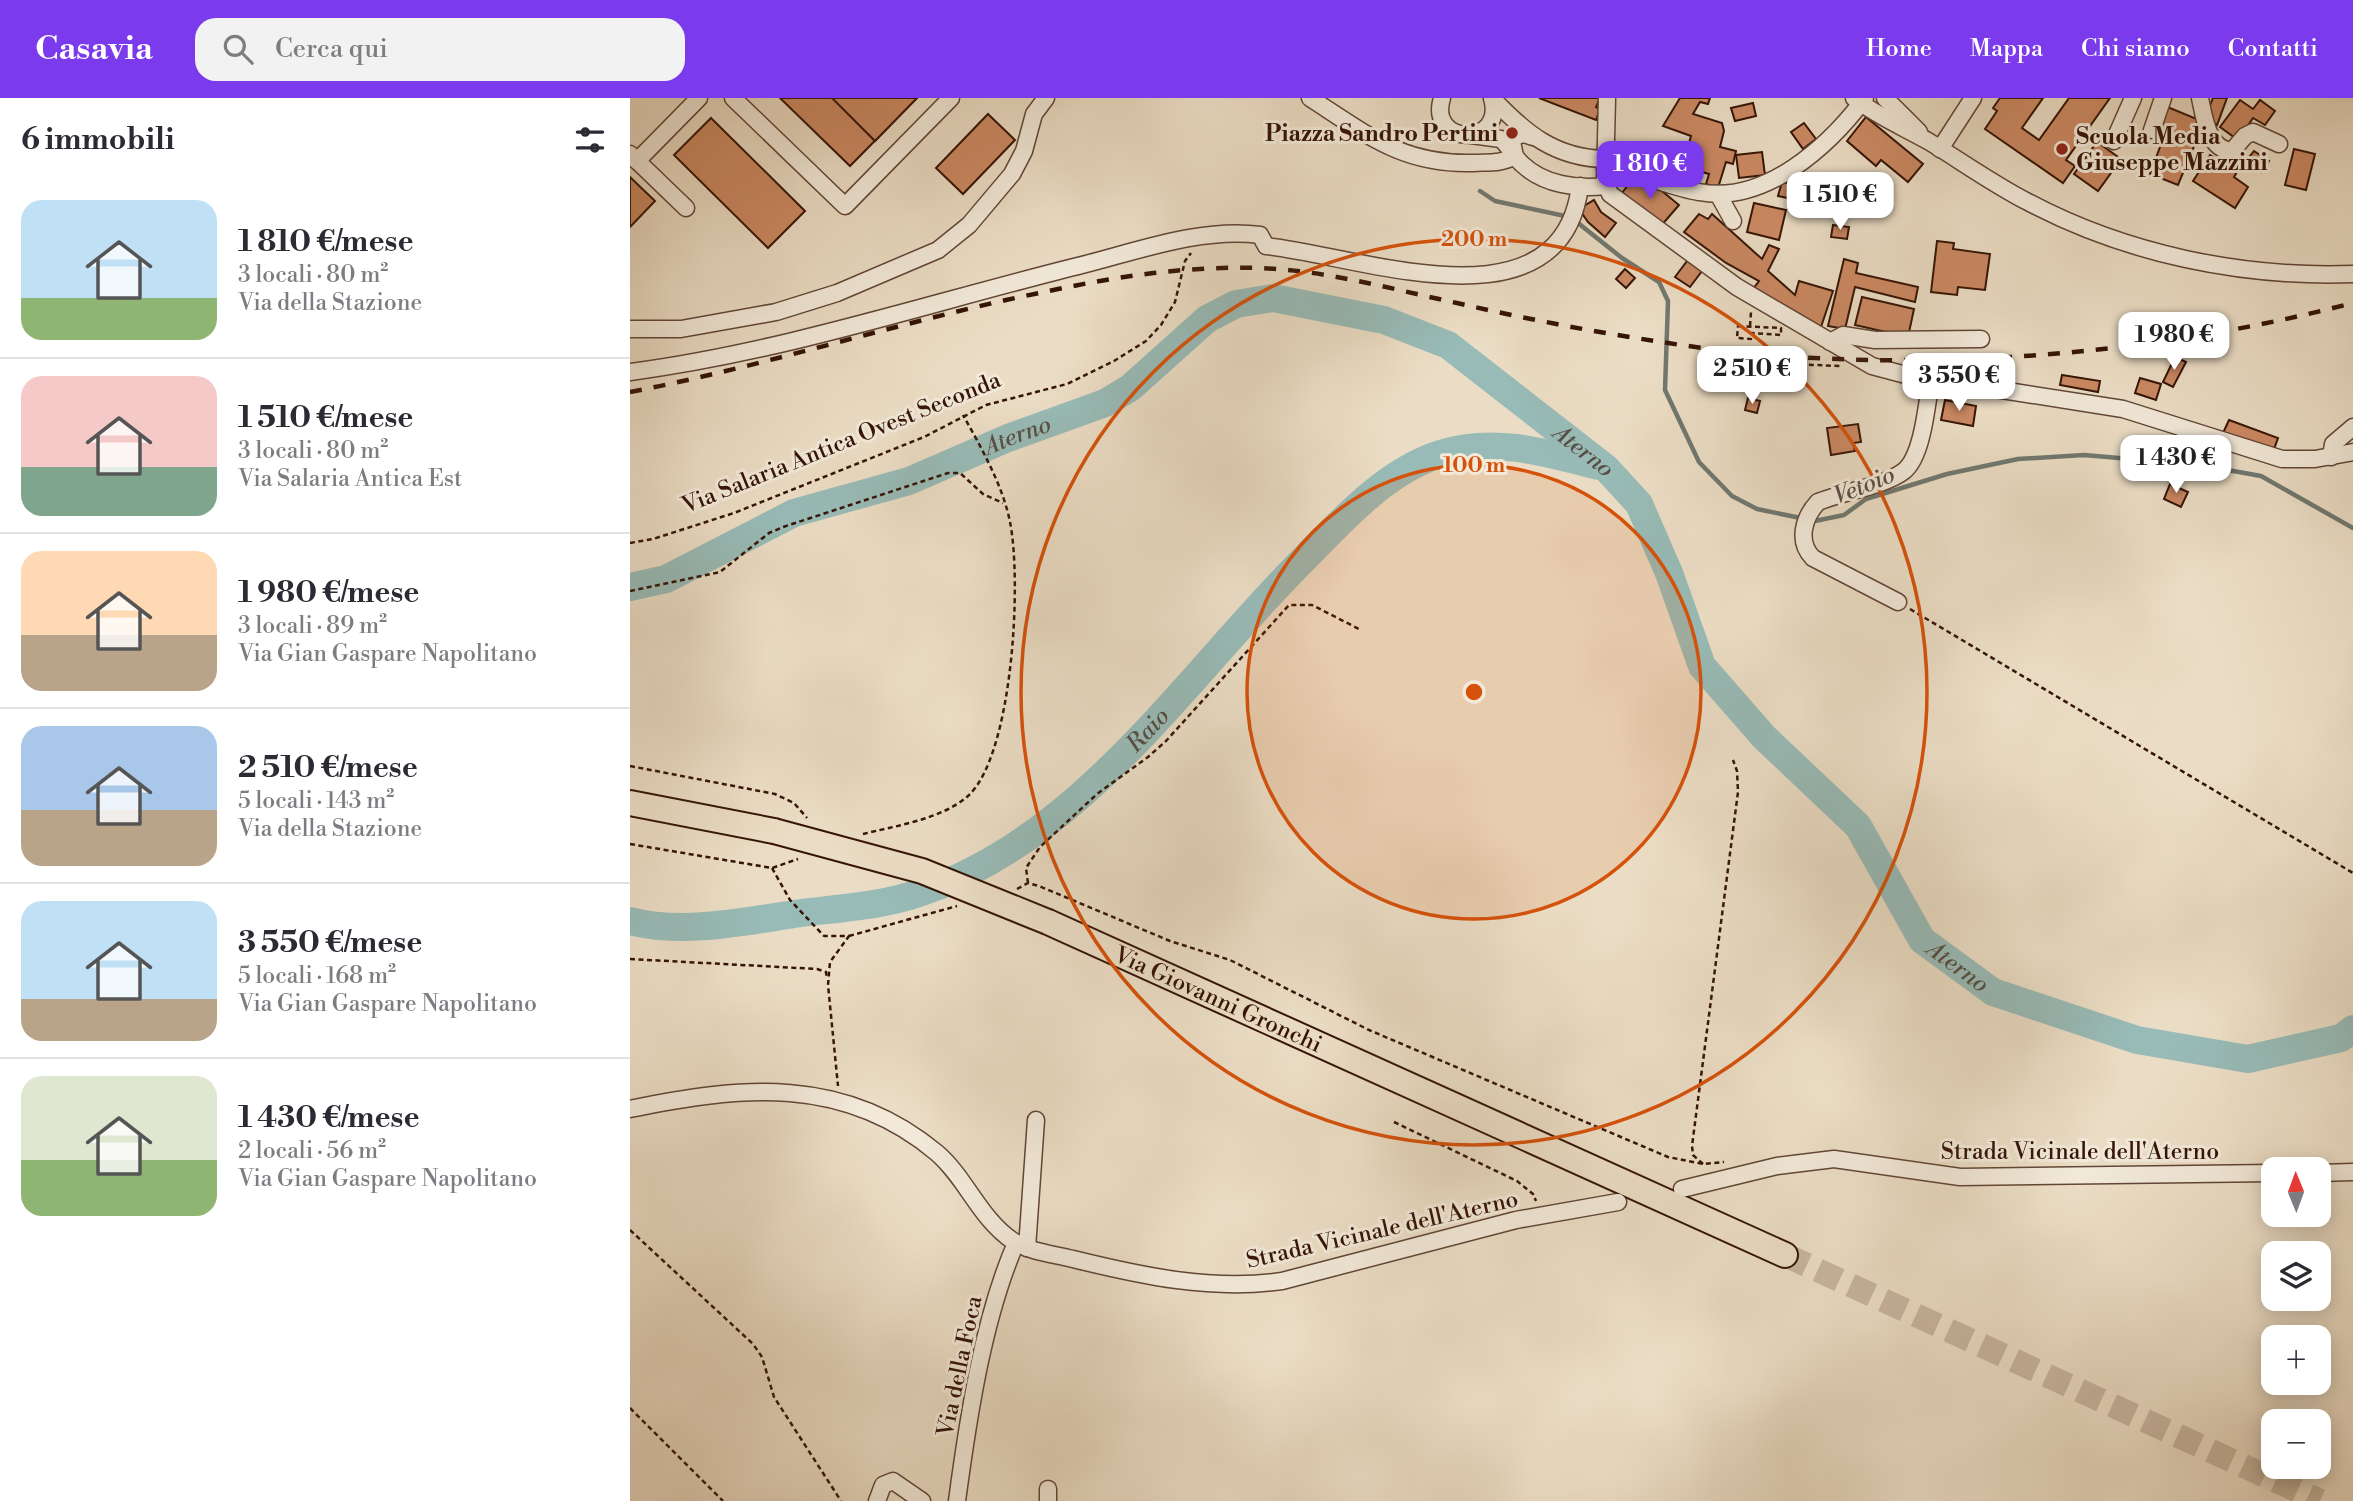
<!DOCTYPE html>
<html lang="it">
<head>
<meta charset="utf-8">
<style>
  body { margin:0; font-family:"Libre Bodoni",serif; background:#f2f2f3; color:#2b2b33; height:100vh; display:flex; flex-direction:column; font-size:26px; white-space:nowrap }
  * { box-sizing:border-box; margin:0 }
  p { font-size:23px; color:#7c7c81 }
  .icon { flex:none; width:38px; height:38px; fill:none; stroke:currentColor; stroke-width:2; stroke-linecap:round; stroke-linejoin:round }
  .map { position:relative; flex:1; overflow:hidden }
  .side { display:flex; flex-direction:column; background:#fff; width:630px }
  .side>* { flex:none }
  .needle { width:46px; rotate:359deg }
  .fabs { position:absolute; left:1631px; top:1059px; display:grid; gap:14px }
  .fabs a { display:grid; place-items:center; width:70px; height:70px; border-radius:14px; background:#fff; box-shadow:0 4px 18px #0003; font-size:35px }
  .price { position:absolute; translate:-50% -60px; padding:0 16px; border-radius:14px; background:#fff; color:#222; font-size:23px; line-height:46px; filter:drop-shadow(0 2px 4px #0008) }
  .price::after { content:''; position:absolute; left:50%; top:42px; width:21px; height:16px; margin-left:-10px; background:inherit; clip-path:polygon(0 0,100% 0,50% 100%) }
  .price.on { background:#7c3aed; color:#fff }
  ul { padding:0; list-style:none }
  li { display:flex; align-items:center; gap:21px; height:175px; padding:0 21px }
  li+li { border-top:2px solid #e1e1e2 }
  li span { display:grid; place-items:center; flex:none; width:196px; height:140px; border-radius:21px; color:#555 }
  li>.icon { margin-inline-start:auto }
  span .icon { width:84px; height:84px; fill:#fffc; stroke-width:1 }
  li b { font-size:30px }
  h2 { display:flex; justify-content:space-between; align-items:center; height:84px; padding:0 21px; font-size:30px }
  header { display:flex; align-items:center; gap:42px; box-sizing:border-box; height:98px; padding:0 35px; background:#7c3aed; color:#fff }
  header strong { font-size:33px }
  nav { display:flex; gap:38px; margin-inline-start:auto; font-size:24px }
  .search { width:490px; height:63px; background:#f2f2f3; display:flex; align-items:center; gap:18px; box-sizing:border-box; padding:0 24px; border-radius:21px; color:#7c7c81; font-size:26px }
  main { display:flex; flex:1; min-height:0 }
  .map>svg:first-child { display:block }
</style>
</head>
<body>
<header>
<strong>Casavia</strong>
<div class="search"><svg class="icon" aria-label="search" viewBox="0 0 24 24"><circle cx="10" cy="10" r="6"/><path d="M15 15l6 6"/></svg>Cerca qui</div>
<nav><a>Home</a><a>Mappa</a><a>Chi siamo</a><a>Contatti</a></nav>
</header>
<main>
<section class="side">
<h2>6 immobili<svg class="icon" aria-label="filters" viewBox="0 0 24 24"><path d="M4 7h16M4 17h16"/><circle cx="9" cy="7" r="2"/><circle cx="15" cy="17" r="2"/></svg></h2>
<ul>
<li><span style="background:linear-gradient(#bfe0f5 70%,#8fb573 0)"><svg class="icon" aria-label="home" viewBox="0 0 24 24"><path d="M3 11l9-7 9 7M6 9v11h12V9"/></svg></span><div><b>1 810 €/mese</b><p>3 locali · 80 m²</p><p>Via della Stazione</p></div></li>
<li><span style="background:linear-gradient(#f6c9c9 65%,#7fa58c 0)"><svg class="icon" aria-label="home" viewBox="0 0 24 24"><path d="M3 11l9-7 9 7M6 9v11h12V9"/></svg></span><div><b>1 510 €/mese</b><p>3 locali · 80 m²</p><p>Via Salaria Antica Est</p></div></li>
<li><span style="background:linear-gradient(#ffd9b3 60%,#b9a48a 0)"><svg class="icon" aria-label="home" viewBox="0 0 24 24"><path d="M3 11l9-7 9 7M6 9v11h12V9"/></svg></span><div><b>1 980 €/mese</b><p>3 locali · 89 m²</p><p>Via Gian Gaspare Napolitano</p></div></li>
<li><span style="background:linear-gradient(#a9c7e8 60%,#b9a48a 0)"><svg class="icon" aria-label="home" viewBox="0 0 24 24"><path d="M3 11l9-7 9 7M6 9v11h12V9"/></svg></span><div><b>2 510 €/mese</b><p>5 locali · 143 m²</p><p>Via della Stazione</p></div></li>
<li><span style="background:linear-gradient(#bfe0f5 70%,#b9a48a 0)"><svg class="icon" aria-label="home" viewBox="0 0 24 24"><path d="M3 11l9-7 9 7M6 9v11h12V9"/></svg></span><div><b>3 550 €/mese</b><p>5 locali · 168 m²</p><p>Via Gian Gaspare Napolitano</p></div></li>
<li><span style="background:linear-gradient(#dfe7d0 60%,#8fb573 0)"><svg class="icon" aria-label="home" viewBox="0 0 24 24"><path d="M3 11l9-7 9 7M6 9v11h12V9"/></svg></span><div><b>1 430 €/mese</b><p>2 locali · 56 m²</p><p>Via Gian Gaspare Napolitano</p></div></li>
</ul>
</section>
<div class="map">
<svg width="1723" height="1403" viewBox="0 0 1723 1403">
  <rect width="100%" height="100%" fill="#ebddc5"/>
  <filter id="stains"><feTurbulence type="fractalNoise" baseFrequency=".00286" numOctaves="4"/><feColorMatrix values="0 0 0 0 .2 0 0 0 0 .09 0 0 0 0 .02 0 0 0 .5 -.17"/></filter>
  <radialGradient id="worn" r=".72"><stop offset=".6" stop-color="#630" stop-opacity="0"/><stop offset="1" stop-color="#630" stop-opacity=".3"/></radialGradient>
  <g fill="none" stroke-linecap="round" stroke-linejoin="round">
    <!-- stream -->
    <g stroke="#707870" stroke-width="4.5">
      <polyline points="850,93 865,103 935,118"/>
      <polyline points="943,121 992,160 1029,184 1038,203 1035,292 1069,364 1102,398 1127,411 1185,423 1214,417 1236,401 1317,376 1388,361 1454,357 1570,367 1631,378 1723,430"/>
    </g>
    <!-- river -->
    <g stroke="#98bbb7" stroke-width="28">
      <path id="s1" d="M0 489 36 481 164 415 279 383 378 340 475 305 500 290 577 221 606 206 643 200 754 222 818 247 976 370 1009 406 1039 475 1072 568 1134 639 1228 728 1292 842 1363 894 1507 942 1618 961 1711 940 1723 931"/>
      <path id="s2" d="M0 823C55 837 116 823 171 815 211 810 251 808 289 795 451 742 556 579 671 464 711 424 754 374 810 356 864 339 915 354 968 368"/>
    </g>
  </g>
  <!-- building -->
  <g fill="#cb8963" stroke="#351406" stroke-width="2">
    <polygon points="150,0 287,0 220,68"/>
    <polygon points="202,0 287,0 245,43"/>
    <polygon points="909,0 970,0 966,9 970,11 966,22"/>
    <polygon points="1050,0 1080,0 1078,6 1070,4 1063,16 1092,25 1094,33 1090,49 1106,53 1103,66 1096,64 1088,90 1076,86 1079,76 1058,70 1061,58 1056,56 1061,38 1033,28"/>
    <polygon points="1370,0 1413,0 1392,30 1409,42 1439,0 1480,0 1436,62 1445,68 1433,85 1355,31 1367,13 1363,10"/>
    <polygon points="1583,0 1597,0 1587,27 1581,24 1577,14"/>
    <polygon points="1610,2 1623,11 1630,2 1645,13 1635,27 1623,20 1608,42 1590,29"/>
    <polygon points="1123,5 1126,18 1105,23 1101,10"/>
    <polygon points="1535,8 1574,24 1548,87 1520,76 1530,49"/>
    <polygon points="358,16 385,42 333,96 306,70"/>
    <polygon points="1236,19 1293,66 1278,84 1251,62 1246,68 1217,43"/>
    <polygon points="81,20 175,113 138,150 44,57"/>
    <polygon points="1174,25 1186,41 1173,51 1161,34"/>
    <polygon points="1467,44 1491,61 1468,93 1444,76"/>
    <polygon points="1029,46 1055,53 1050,84 1020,75"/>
    <polygon points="1664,51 1685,56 1676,92 1655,87"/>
    <polygon points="1624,53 1639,63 1631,74 1616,63"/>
    <polygon points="1132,54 1135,77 1109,80 1106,57"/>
    <polygon points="1580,57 1607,74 1604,79 1618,89 1605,110 1563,83"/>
    <polygon points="1174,77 1215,78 1214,108 1173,107"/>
    <polygon points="0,79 25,103 0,129"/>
    <polygon points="1002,82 1021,84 1049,107 1030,129 991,96"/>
    <polygon points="1152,84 1165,87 1162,101 1148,98"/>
    <polygon points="964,102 971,114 986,125 975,139 958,124 949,111"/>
    <polygon points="1124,105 1156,112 1149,142 1117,134"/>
    <polygon points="1069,116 1078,121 1082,116 1132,161 1139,147 1149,151 1138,173 1165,197 1169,183 1203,193 1190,232 1123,191 1129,183 1096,165 1054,134"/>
    <polygon points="1203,127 1219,129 1217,141 1201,139"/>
    <polygon points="1307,143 1324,145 1323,151 1360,156 1355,192 1328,189 1327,197 1301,194"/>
    <polygon points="1214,161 1228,165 1226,175 1288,189 1285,204 1225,189 1215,231 1198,228"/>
    <polygon points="1057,163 1072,173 1060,189 1045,179"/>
    <polygon points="995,171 1005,180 996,190 986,181"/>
    <polygon points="1232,199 1284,211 1278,239 1225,227"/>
    <polygon points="1545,259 1556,264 1543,289 1533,284"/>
    <polygon points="1432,277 1470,283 1468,294 1430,287"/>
    <polygon points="1510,280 1531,286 1526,302 1505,295"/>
    <polygon points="1118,300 1130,303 1127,315 1115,312"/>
    <polygon points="1315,302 1346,308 1343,328 1311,322"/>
    <polygon points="1599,322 1648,340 1643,354 1593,335"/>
    <polygon points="1228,326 1231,344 1223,345 1225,353 1201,357 1197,330"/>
    <polygon points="1540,386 1558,394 1551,409 1534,401"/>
  </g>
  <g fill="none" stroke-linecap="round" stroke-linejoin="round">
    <!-- highway-tunnel -->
    <polyline stroke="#c7b59f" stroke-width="24" stroke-dasharray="24 12" stroke-linecap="butt" points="1155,1157 1690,1403"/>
    <defs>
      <g id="minor">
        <polyline points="103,0 215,108 321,0"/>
        <path d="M680 0C736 36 772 67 843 65 857 64 872 66 885 58L882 44 886 38 894 36 903 39"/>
        <path d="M812 0C797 48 876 50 862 0"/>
        <path d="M862 0C895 35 925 60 975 61"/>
        <polyline points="977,0 975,83 980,96 1107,189 1242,268 1276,277 1493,311 1652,361 1685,361 1723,354"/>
        <path d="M1224 0C1247 18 1273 29 1298 43 1331 63 1363 86 1398 104 1496 156 1612 180 1723 176"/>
        <polyline points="1255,0 1289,34"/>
        <path d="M1570 0C1574 19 1578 52 1602 53L1615 38 1623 34 1649 46"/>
        <polyline points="1522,32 1533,0"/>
        <path d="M841 37 871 41C879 48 884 59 892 66 914 87 947 91 975 88"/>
        <polyline points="1484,43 1503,0"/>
        <polyline points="1310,51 1343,0"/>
        <polyline points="0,56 56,110"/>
        <polyline points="7,63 69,0"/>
        <path d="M975 71C1007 72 1037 89 1069 94 1135 107 1199 48 1235 0"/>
        <polyline points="1088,96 1103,123"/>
        <polyline points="0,231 51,231 146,214 207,195 308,152 339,127 382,76 394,53 404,16 416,0"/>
        <polyline points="1200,244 1213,237 1245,242 1351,241"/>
        <path d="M0 274C152 254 299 205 448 168 505 154 571 129 630 137L636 148C727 157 931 237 950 88"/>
        <polyline points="1701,359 1703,346 1723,329"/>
        <path d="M1268 504 1183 460C1167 444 1173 420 1188 404 1212 394 1255 388 1274 373 1293 358 1297 304 1301 281"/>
        <path d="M0 1011C111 988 214 977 307 1055 336 1080 350 1121 383 1143 400 1154 423 1156 443 1161 512 1178 582 1193 652 1183L886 1122 988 1104"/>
        <polyline points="1689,1075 1723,1074"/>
        <polyline points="1052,1091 1147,1068 1204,1061 1330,1079 1643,1075"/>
        <polyline points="397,1150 406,1022"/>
        <polyline points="418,1391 418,1403"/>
        <polyline points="247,1403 253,1387 263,1383 292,1403"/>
        <path d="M327 1403C338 1321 353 1220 386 1145"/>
      </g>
      <g id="highway">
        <polyline points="0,705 144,733"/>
        <path id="s3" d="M418 824 1155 1157"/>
      </g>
    </defs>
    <!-- minor casing -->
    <use href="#minor" stroke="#624636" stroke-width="19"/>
    <!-- highway casing -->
    <use href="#highway" stroke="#351406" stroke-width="28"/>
    <!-- path -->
    <g stroke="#351406" stroke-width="2.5" stroke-dasharray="5 3.5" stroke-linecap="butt">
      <polygon points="1108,228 1151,230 1151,237 1121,235 1121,241 1107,240"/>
      <polyline points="1120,228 1121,214"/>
      <polyline points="1133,265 1107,264 1106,274 1133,275 1133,265 1210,268"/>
      <polyline points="0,445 23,441 104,415 294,339 356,307 437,286 484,263 516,243 531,227 545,204 555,163 561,155"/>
      <polyline points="0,493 90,474 139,435 153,429 318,375 330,375 353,396 373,405"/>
      <polyline points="1280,511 1723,775"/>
      <polyline points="0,668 145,696 164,705 177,720"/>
      <path d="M233 736C265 728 312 721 338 698 383 657 392 483 380 424 373 388 351 349 333 317"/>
      <polyline points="0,746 142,770 168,761"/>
      <polyline points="142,770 160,802 194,838 219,838 200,864 198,887 208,988"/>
      <polyline points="398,785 396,770 410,749 467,696 518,659 536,643 659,507 682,507 729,531"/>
      <polyline points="387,791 398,785 409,788 540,843 600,862 739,932 1038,1059 1073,1066 1094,1064"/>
      <polyline points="219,838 327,808"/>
      <polyline points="0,861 187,871 196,874 197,880"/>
      <polyline points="764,1024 887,1083 903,1096 906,1103"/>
      <polyline points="1073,1066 1063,1057 1062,1048 1108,694 1107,673 1103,662"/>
      <polyline points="0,1132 123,1246 132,1259 144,1299 211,1403"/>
      <polyline points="0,1310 93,1403"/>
    </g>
    <!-- minor -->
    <use href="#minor" stroke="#f2e9d9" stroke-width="16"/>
    <!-- highway -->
    <use href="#highway" stroke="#ebddc5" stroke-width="24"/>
    <!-- rail -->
    <path stroke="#351406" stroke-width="4.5" stroke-dasharray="12 12" stroke-linecap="butt" d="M0 294C141 267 278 221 419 193 489 178 556 168 628 170 695 172 761 191 827 205 892 220 959 233 1025 243 1251 280 1503 262 1723 205"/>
    <defs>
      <polyline id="highway-bridge" points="144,733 292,773 418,824"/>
    </defs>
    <!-- highway-bridge casing -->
    <use href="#highway-bridge" stroke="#351406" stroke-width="28" stroke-linecap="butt"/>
    <!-- highway-bridge -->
    <use href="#highway-bridge" stroke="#ebddc5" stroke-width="24"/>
  </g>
  <!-- distance rings -->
  <circle cx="844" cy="594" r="227" fill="#d6520b" fill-opacity=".12"/>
  <g fill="none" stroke="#d6520b" stroke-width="3.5">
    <circle cx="844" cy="594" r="227"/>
    <circle cx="844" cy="594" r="453"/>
  </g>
  <!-- markers -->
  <g fill="#8f2418" stroke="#f2e9d9" stroke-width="2.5">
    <circle cx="882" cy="35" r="7"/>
    <circle cx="1432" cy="51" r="7"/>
  </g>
  <g text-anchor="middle" stroke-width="6" stroke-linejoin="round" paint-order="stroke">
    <!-- poi labels -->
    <g font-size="23" font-weight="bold" fill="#351406" stroke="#f2e9d9" text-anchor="end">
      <text x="868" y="43">Piazza Sandro Pertini</text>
      <text x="1446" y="46" text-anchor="start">Scuola Media<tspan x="1446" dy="26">Giuseppe Mazzini</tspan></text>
    </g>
    <!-- street labels -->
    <g font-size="23" fill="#351406" stroke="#f2e9d9">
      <text transform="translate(211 344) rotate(-22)" y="8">Via Salaria Antica Ovest Seconda</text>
      <text dy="8" stroke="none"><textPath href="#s3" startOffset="187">Via Giovanni Gronchi</textPath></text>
      <text x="1450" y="1061">Strada Vicinale dell'Aterno</text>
      <text transform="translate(752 1131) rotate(-13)" y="8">Strada Vicinale dell'Aterno</text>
      <text transform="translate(329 1268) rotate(-78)" y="8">Via della Foca</text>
    </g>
    <!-- water labels -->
    <g font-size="24" font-style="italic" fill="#584e44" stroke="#f2e9d9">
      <text dy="8" stroke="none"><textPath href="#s1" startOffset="418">Aterno</textPath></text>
      <text dy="8" stroke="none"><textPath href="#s1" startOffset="1068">Aterno</textPath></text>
      <text transform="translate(1234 387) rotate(-22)" y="8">Vetoio</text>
      <text dy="8" stroke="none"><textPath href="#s2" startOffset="576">Raio</textPath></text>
      <text dy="8" stroke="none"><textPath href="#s1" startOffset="1718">Aterno</textPath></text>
    </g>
  </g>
  <circle cx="844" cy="594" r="10" fill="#d6520b" stroke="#f2e9d9" stroke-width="3.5"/>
  <g font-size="21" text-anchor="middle" font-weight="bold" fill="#d6520b" stroke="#f2e9d9" stroke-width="6" stroke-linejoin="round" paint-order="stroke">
    <text x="844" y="148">200 m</text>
    <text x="844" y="374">100 m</text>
  </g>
  <rect width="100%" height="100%" filter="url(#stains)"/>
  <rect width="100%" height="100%" fill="url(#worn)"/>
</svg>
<div class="fabs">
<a><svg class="needle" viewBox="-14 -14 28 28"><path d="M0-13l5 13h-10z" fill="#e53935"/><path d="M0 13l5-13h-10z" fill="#7c7c81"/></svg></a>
<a><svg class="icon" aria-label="layers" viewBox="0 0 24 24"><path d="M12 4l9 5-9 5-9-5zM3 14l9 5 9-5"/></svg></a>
<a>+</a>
<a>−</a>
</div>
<b class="price on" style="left:1020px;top:103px">1 810 €</b>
<b class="price" style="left:1210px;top:134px">1 510 €</b>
<b class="price" style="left:1544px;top:274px">1 980 €</b>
<b class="price" style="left:1122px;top:308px">2 510 €</b>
<b class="price" style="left:1329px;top:315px">3 550 €</b>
<b class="price" style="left:1546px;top:397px">1 430 €</b>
</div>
</main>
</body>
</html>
